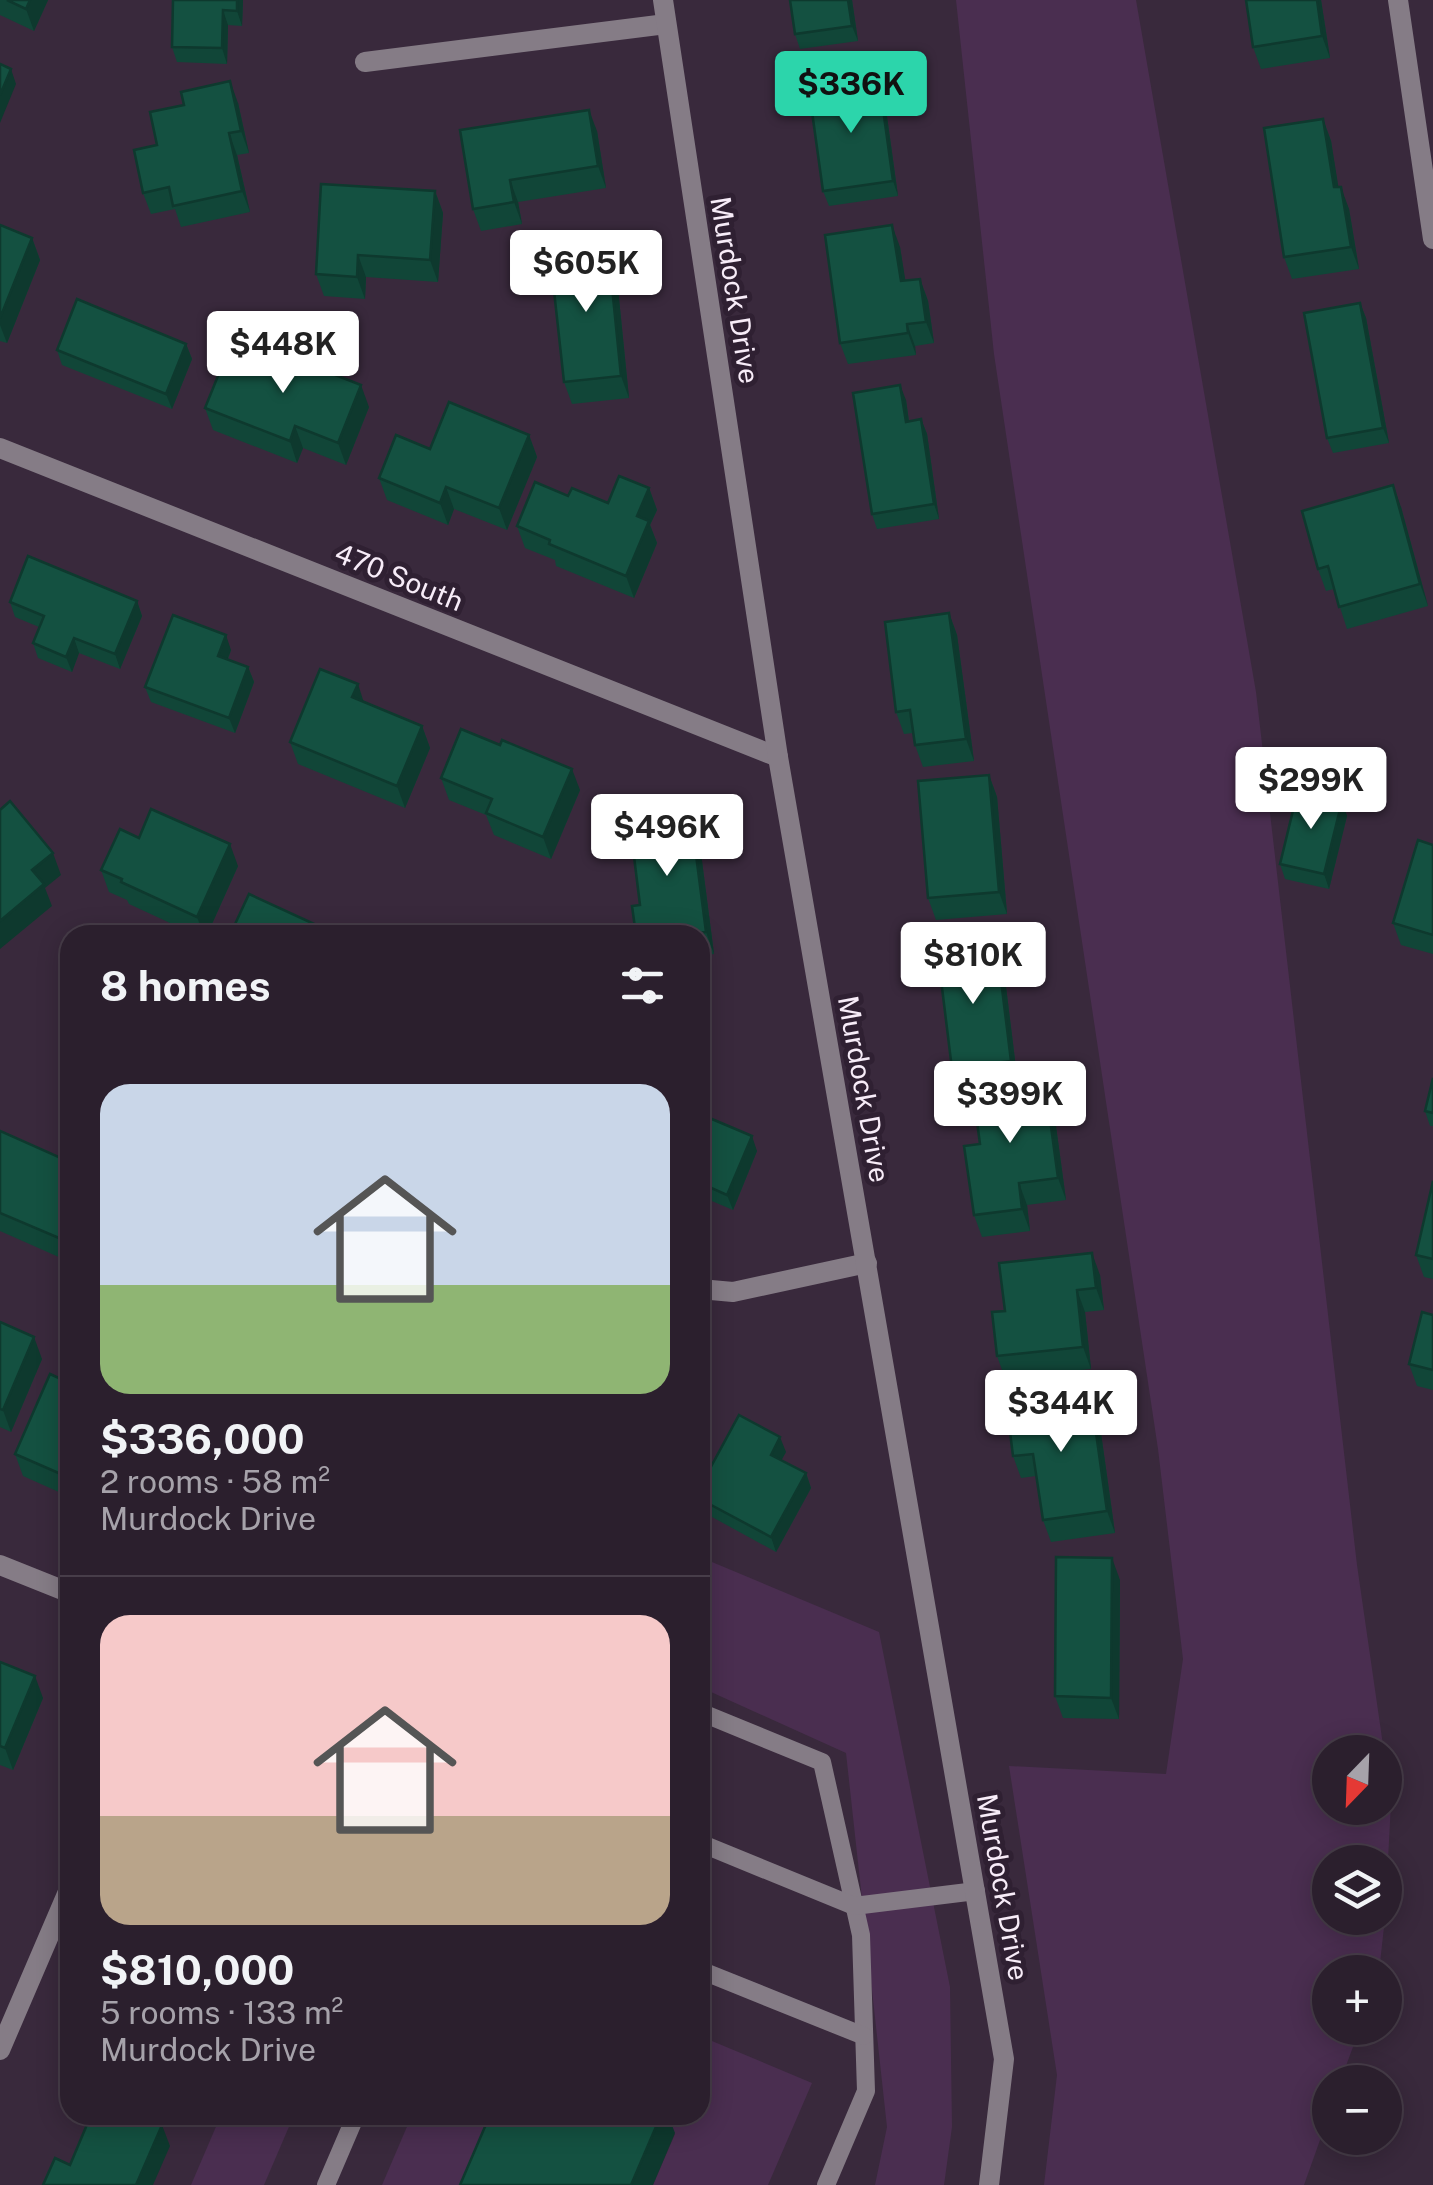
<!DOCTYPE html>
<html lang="en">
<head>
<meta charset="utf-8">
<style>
  body { margin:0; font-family:"Public Sans",sans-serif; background:#332735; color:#f1f3f6; height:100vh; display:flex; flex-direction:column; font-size:38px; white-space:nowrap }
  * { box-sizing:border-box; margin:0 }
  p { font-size:32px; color:#a6a2aa }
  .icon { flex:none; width:55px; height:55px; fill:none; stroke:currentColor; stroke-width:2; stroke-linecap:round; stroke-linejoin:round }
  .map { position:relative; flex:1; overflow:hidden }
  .panel { position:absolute; left:60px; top:925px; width:650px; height:1200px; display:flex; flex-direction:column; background:#2b1f2d; border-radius:30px; box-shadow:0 5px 25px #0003,0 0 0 2px #473d49 }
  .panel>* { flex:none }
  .needle { width:65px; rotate:203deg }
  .buttons { position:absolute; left:1312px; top:1735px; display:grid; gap:20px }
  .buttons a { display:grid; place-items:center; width:90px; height:90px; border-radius:50%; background:#2b1f2d; box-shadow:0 5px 25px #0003,0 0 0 2px #473d49; font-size:50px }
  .price { position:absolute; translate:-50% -85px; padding:0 22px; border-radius:10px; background:#fff; color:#222; font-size:32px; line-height:65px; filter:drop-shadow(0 2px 5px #0008) }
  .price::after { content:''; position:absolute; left:50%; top:60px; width:30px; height:22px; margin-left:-15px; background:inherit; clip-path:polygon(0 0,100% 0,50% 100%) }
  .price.active { background:#2cd5ab; color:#111 }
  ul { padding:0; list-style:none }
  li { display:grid; align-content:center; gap:20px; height:530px; padding:0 40px }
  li+li { border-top:2px solid #473d49 }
  li span { display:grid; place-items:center; height:310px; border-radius:30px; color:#555 }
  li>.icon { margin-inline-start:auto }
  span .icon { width:180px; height:180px; fill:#fffc; stroke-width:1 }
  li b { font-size:42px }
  h2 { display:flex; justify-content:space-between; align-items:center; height:120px; padding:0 40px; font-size:42px }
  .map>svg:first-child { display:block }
</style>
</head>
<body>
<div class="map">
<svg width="1433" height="2185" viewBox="0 0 1433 2185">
  <rect width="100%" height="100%" fill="#39293c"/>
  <!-- green -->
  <g fill="#4a2e50">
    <polygon points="956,0 1136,0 1256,692 1357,1565 1384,1752 1330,1752 1330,1808 1385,1808 1385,1763 1391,1803 1385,1917 1385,1862 1330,1862 1330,1918 1385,1918 1379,1972 1330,1972 1330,2028 1360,2028 1340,2082 1330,2082 1330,2112 1304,2185 1044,2185 1057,2075 1009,1766 1166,1774 1183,1659 1158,1449 994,354"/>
    <polygon points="700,1557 879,1632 950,1987 952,2127 944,2185 875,2185 887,2127 846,1753 700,1687"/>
    <polygon points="700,2036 812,2083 768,2185 653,2185 675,2134 632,2115 700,2115"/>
    <polygon points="221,2115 294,2115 264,2185 191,2185"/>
    <polygon points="412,2115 512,2115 482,2185 382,2185"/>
  </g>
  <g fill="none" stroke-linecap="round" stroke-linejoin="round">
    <!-- service -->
    <g stroke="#857c86" stroke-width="18">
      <polyline points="700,1712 822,1762 861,1935 866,2091 826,2185"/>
      <polyline points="700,1843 854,1906 976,1891"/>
      <polyline points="700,1970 864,2036"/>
      <polyline points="326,2185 356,2115"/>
    </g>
    <!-- minor -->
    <g stroke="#857c86" stroke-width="20">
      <polyline points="1398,0 1433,239"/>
      <polyline points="365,62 666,24"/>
      <polyline points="0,448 778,757"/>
      <polyline points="700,1289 733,1292 867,1263"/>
      <polyline points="0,1565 70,1593"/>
      <polyline points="0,2050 70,1887"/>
    </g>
    <!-- tertiary -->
    <polyline stroke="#857c86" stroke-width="20" points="663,0 778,757 1004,2059 989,2185"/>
  </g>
  <!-- wall -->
  <g fill="#114638">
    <polygon points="0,0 48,0 34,31 0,15"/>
    <polygon points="173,0 243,0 242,26 228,25 227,64 177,62 172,47"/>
    <polygon points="790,0 852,0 858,41 800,49 795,34"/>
    <polygon points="1246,0 1321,0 1330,58 1261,69 1253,47"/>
    <polygon points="879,80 884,95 898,196 829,206 823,191"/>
    <polygon points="238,103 249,153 237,155 250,212 181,227 175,209 151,214 143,193 157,145"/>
    <polygon points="1323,119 1331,141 1338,187 1349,209 1359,269 1292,279 1284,257"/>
    <polygon points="460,130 597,131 606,188 518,202 522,224 481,231 473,209"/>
    <polygon points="435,191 443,213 438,282 366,277 365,299 324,296 316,274"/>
    <polygon points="0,225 32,238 40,260 7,343 0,341"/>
    <polygon points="900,247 905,280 920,279 928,301 934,343 915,346 916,355 848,364 840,343"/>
    <polygon points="616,269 629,398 572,404 564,382"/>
    <polygon points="1360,303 1366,318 1389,443 1333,453 1327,438"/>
    <polygon points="186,344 192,359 172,409 62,365 57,350"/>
    <polygon points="906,400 909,421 921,419 927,434 939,519 877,529 872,514"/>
    <polygon points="369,407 346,465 303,448 297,463 213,430 205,408"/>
    <polygon points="529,435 537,457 507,530 454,509 448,525 387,500 379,478 430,449"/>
    <polygon points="649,488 657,510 650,525 657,543 634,598 556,566 555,560 525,548 517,526 568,496 608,503"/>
    <polygon points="1401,507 1428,606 1347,629 1334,589 1326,591 1318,569"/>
    <polygon points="137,601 142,616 120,669 79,653 72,672 38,658 33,643 39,627 15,617 10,602"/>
    <polygon points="949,613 957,635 974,761 923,767 915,745 913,733 904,734 896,712"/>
    <polygon points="231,650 228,659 248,667 254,682 235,733 151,702 145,687"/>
    <polygon points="364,702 422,726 430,748 405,808 298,764 290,742"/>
    <polygon points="989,775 997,797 1007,914 936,920 928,898"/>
    <polygon points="441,778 580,790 551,859 494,835 486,815 449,800"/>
    <polygon points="1342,801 1347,816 1329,889 1285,879 1280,864"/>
    <polygon points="691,816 699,838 714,954 700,956 700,935 636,935"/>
    <polygon points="139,838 238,866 207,935 196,935 129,904 127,900 109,892 101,870"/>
    <polygon points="1433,845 1433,954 1401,945 1393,923"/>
    <polygon points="983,941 988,956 990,973 1000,972 1006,987 1017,1076 957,1084 952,1069"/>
    <polygon points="1433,1078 1433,1126 1430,1126 1425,1111"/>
    <polygon points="1053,1104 1066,1200 1027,1205 1030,1231 982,1237 974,1215 980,1144"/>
    <polygon points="700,1114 757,1151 733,1210 700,1196"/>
    <polygon points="0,1131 70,1162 70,1262 0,1231"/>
    <polygon points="1433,1181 1433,1279 1424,1277 1416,1255"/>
    <polygon points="1100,1275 1104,1310 1085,1312 1091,1369 1005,1378 997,1356 1005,1311"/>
    <polygon points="1433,1315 1433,1390 1417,1386 1409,1364"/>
    <polygon points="0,1322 42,1359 11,1432 0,1427"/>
    <polygon points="70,1383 70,1497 23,1476 15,1454"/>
    <polygon points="1099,1419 1115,1533 1051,1542 1043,1520 1036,1476 1021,1478 1013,1456"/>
    <polygon points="786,1452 781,1460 806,1473 811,1488 776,1552 701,1511 700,1487"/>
    <polygon points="1120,1580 1119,1719 1063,1718 1055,1696"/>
    <polygon points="0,1662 43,1698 13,1770 0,1765"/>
  </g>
  <!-- shaded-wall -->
  <g fill="#0e392e">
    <polygon points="30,0 48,0 34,31 26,9"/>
    <polygon points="237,0 243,0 242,26 237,11"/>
    <polygon points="848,0 852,0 858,41 852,26"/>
    <polygon points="1317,0 1321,0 1330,58 1322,36"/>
    <polygon points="223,10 228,25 227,64 222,48"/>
    <polygon points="11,69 16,84 0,123 0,95"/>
    <polygon points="879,80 884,95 898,196 893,181"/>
    <polygon points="230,81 238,103 249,153 241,131"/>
    <polygon points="589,110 597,131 606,188 598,166"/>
    <polygon points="1323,119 1331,141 1342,209 1334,187"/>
    <polygon points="229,133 237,155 250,212 242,191"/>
    <polygon points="510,180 518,202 522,224 514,202"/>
    <polygon points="1341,187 1349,209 1359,269 1351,247"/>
    <polygon points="435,191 443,213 438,282 430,260"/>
    <polygon points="892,225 900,247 909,303 901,281"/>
    <polygon points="32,238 40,260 7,343 0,325 0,318"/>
    <polygon points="608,247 616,269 629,398 621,376"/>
    <polygon points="358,255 366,277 365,299 357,277"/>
    <polygon points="920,279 928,301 934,343 926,322"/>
    <polygon points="1360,303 1366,318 1389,443 1383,428"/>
    <polygon points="907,324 915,346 916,355 908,333"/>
    <polygon points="186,344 192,359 172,409 166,394"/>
    <polygon points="361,385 369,407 346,465 338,443"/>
    <polygon points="900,385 906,400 911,437 906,422"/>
    <polygon points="921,419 927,434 939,519 934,504"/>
    <polygon points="295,426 303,448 297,463 290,441"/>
    <polygon points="529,435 537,457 507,530 499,508"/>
    <polygon points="1393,485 1401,507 1428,606 1420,584"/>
    <polygon points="446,487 454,509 448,525 440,503"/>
    <polygon points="649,488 657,510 650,525 657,543 634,598 626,576 637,516"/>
    <polygon points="137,601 142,616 120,669 115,654"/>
    <polygon points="949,613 957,635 974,761 966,739"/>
    <polygon points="226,635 231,650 223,671 218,656"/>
    <polygon points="74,638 79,653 72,672 66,657"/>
    <polygon points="248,667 254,682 235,733 229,718"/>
    <polygon points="358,684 365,706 352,697"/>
    <polygon points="422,726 430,748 405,808 397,786"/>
    <polygon points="572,769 580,790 551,859 543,837"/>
    <polygon points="989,775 997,797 1007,914 999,892"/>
    <polygon points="1342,801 1347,816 1329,889 1324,874"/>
    <polygon points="691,816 699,838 714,954 706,932"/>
    <polygon points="230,844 238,866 207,935 204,935 197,917"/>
    <polygon points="53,853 61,875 45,888 52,906 0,949 0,921 32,870"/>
    <polygon points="983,941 988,956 992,988 987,973"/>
    <polygon points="1000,972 1006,987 1017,1076 1011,1061"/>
    <polygon points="1045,1082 1053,1104 1066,1200 1058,1178"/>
    <polygon points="752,1136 757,1151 733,1210 727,1195"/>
    <polygon points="1019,1183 1027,1205 1030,1231 1022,1209"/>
    <polygon points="70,1231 70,1254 66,1241"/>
    <polygon points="1092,1253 1100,1275 1104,1310 1096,1288"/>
    <polygon points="1077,1290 1085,1312 1091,1369 1083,1347"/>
    <polygon points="34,1337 42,1359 11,1432 3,1410"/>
    <polygon points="1091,1397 1099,1419 1115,1533 1107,1511"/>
    <polygon points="780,1437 786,1452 776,1470 771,1455"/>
    <polygon points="806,1473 811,1488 776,1552 771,1537"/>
    <polygon points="1112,1558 1120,1580 1119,1719 1111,1698"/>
    <polygon points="35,1676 43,1698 13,1770 5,1748"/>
    <polygon points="661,2115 668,2115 675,2133 653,2185 631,2185"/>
    <polygon points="162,2125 170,2146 153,2185 136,2185"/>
  </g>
  <!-- building -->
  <g fill="#145141" stroke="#0e392e" stroke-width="2.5">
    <polygon points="7,0 30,0 26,9"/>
    <polygon points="173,0 237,0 237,11 223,10 222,48 172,47"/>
    <polygon points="790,0 848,0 852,26 795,34"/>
    <polygon points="1246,0 1317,0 1322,36 1253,47"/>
    <polygon points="0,64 11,69 0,95"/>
    <polygon points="879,80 893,181 823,191 809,90"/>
    <polygon points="230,81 241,131 229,133 242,191 173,206 169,187 143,193 134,150 157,145 150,112 184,105 181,92"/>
    <polygon points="589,110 598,166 510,180 514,202 473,209 460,130"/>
    <polygon points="1323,119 1334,187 1341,187 1351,247 1284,257 1264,128"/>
    <polygon points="321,184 435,191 430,260 358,255 357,277 316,274"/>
    <polygon points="0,225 32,238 0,318"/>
    <polygon points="892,225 901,281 920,279 926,322 907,324 908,333 840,343 825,235"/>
    <polygon points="608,247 621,376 564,382 550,254"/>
    <polygon points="77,299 186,344 166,394 57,350"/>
    <polygon points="1360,303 1383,428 1327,438 1304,313"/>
    <polygon points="256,344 361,385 338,443 295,426 290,441 205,408 226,356 249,364"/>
    <polygon points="900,385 906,422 921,419 934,504 872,514 853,393"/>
    <polygon points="449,402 529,435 499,508 446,487 440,503 379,478 396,435 430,449"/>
    <polygon points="619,476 649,488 637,516 649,521 626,576 549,544 550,540 517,526 535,482 568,496 572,488 608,503"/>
    <polygon points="1393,485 1420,584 1339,607 1328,566 1318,569 1302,511"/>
    <polygon points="28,556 137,601 115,654 74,638 66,657 33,643 44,616 10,602"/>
    <polygon points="949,613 966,739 915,745 910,710 896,712 885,622"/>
    <polygon points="173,615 226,635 218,656 248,667 229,718 145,687"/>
    <polygon points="320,669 358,684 352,697 422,726 397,786 290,742"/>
    <polygon points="461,729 500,745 502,740 572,769 543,837 486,813 492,799 441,778"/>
    <polygon points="989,775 999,892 928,898 918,781"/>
    <polygon points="1298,790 1342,801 1324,874 1280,864"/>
    <polygon points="10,801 53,853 32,870 44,884 0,921 0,810"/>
    <polygon points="151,809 230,844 197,917 121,882 122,879 101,870 120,829 139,838"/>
    <polygon points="691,816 706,932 684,935 636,935 632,906 640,905 630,824"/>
    <polygon points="1418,840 1433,845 1433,935 1393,923"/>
    <polygon points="249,894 338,935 230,935"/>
    <polygon points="983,941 987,973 1000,972 1011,1061 952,1069 937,947"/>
    <polygon points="1433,1078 1433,1113 1425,1111"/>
    <polygon points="1045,1082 1058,1178 1019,1183 1022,1209 974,1215 964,1146 980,1144 973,1091"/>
    <polygon points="700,1114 752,1136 727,1195 700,1183"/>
    <polygon points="0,1131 70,1162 70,1231 66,1241 0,1213"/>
    <polygon points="1433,1181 1433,1259 1416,1255"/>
    <polygon points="1092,1253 1096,1288 1077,1290 1083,1347 997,1356 992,1312 1005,1311 999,1263"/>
    <polygon points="1422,1312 1433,1315 1433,1370 1409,1364"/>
    <polygon points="0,1322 34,1337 3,1410 0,1409"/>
    <polygon points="50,1374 70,1383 70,1478 15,1454"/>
    <polygon points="1091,1397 1107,1511 1043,1520 1033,1454 1013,1456 1007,1408"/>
    <polygon points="739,1415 780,1437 771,1455 806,1473 771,1537 700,1499 700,1487"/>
    <polygon points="1056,1557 1112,1558 1111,1698 1055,1696"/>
    <polygon points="0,1662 35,1676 5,1748 0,1746"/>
    <polygon points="91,2115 140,2115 162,2125 136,2185 43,2185 55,2158 70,2165"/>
    <polygon points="490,2115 661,2115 631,2185 460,2185"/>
  </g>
  <g text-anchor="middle" stroke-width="10" stroke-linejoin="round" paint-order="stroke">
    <!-- street labels -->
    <g font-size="28" fill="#f7ecf8" stroke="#2f2032">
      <text transform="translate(735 290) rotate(81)" y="10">Murdock Drive</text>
      <text transform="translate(399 577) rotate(22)" y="10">470 South</text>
      <text transform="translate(864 1089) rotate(80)" y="10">Murdock Drive</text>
      <text transform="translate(1003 1887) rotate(80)" y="10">Murdock Drive</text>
    </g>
  </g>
</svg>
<div class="buttons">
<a><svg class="needle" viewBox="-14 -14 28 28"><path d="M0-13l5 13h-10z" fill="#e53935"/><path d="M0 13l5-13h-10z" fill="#a6a2aa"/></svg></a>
<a><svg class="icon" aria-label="layers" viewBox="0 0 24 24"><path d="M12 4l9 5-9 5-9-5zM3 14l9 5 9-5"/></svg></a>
<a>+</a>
<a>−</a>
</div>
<b class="price active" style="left:851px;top:136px">$336K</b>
<b class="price" style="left:586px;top:315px">$605K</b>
<b class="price" style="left:283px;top:396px">$448K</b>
<b class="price" style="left:1311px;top:832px">$299K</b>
<b class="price" style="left:667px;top:879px">$496K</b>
<b class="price" style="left:973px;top:1007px">$810K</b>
<b class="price" style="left:1010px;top:1146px">$399K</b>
<b class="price" style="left:1061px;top:1455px">$344K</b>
<section class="panel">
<h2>8 homes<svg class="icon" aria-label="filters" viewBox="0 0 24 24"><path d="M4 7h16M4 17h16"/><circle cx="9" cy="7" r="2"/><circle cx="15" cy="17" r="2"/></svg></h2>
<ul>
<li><span style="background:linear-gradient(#c9d6e8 65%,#8fb573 0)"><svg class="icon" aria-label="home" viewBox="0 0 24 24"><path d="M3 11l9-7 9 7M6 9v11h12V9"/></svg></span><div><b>$336,000</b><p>2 rooms · 58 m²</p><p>Murdock Drive</p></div></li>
<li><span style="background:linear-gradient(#f6c9c9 65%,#b9a48a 0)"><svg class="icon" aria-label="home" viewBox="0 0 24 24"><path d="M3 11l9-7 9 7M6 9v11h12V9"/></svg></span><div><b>$810,000</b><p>5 rooms · 133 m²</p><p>Murdock Drive</p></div></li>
</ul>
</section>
</div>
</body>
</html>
